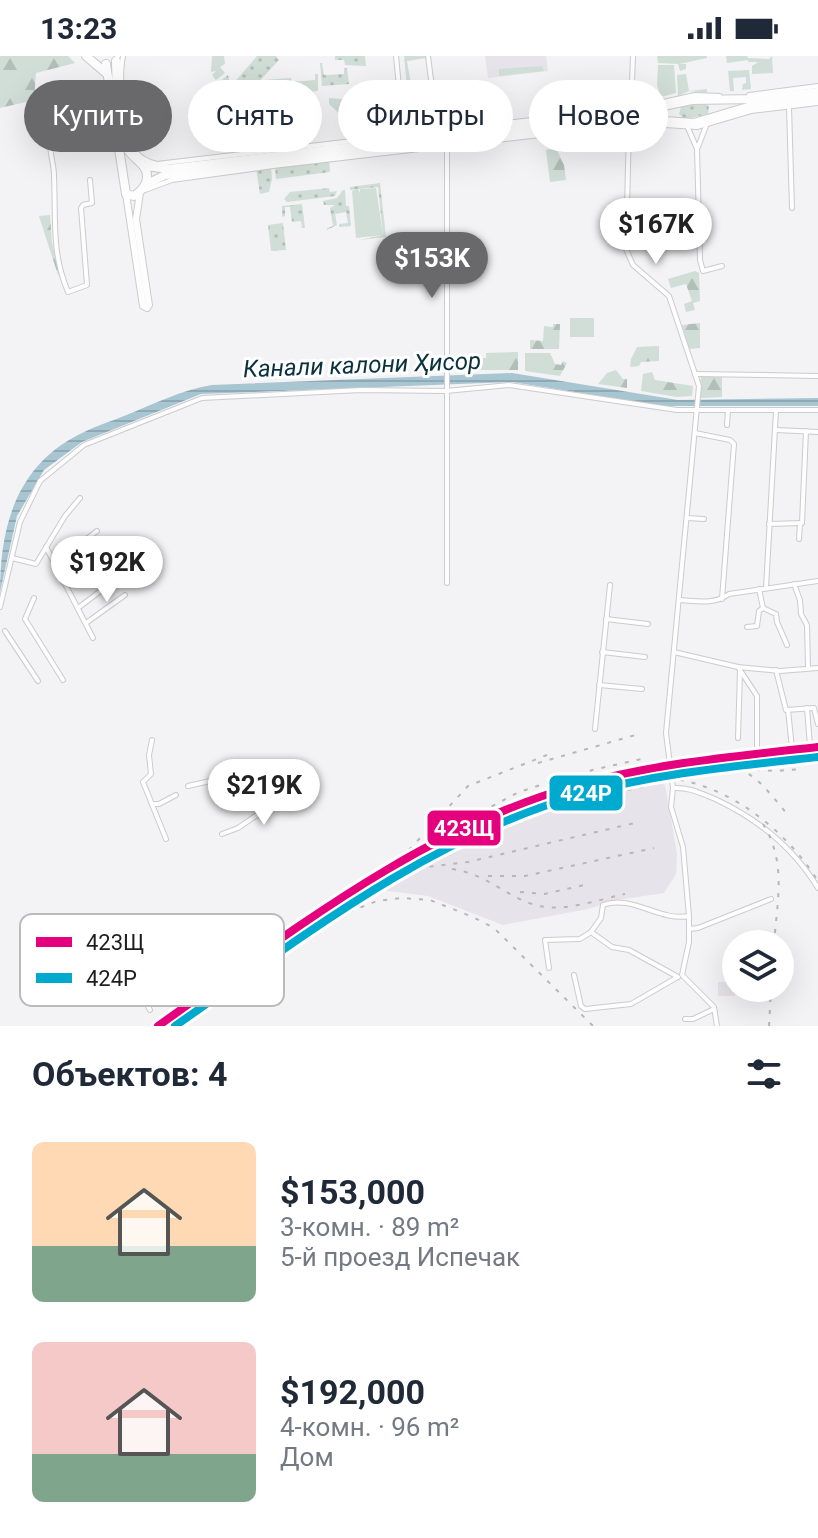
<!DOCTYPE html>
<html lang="ru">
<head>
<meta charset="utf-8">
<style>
  body { margin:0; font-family:Roboto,sans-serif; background:#f6f6f7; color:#1f2937; height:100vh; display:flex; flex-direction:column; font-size:30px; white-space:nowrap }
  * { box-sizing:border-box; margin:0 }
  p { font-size:26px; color:#747a83 }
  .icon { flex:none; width:44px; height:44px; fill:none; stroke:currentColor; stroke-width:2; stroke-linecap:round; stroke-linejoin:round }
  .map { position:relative; height:970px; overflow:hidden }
  .panel { display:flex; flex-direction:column; background:#fff; flex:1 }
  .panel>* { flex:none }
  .guide { position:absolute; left:24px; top:24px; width:770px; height:72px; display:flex; gap:16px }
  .buttons { position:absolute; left:722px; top:874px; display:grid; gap:16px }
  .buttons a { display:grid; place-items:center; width:72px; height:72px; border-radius:50%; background:#fff; box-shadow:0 8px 32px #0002; font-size:40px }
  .price { position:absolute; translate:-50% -68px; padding:0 18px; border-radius:28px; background:#fff; color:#222; font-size:26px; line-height:52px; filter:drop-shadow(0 2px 4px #0008) }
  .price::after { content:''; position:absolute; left:50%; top:48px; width:24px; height:18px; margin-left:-12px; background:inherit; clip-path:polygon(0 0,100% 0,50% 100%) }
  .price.current { background:#69686a; color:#fff }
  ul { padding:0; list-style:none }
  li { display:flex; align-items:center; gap:24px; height:200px; padding:0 32px }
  li span { display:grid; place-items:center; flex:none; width:224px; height:160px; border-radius:12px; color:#555 }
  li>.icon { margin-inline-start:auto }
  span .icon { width:96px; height:96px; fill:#fffc; stroke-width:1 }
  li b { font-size:34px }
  h2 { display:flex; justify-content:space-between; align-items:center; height:96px; padding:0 32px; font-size:34px }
  .pill { padding:0 28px; border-radius:36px; background:#fff; box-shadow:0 8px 32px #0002; font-size:28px; line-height:72px }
  .pill.current { background:#69686a; color:#fff }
  .status { display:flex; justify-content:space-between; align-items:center; height:56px; padding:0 40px; background:#fff; direction:ltr }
  .status svg { height:22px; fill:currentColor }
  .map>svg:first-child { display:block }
</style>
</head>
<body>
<div class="status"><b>13:23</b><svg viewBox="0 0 49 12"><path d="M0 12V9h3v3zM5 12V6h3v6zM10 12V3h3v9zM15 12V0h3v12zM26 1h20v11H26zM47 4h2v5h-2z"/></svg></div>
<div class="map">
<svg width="818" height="970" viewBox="0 0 818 970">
  <defs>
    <pattern id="grass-dots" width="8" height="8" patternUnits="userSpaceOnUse" patternTransform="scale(2)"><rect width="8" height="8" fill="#d0ded7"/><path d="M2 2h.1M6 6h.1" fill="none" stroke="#b2beb8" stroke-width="1.8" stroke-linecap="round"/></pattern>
    <pattern id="forest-firs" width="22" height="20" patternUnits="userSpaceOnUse" patternTransform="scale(2)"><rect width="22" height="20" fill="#d0ded7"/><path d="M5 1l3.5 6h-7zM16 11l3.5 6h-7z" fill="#b2beb8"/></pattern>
    <pattern id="water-rules" width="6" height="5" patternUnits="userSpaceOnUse" patternTransform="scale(2)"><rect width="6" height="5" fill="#a7c6d2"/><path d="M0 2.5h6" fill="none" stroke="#8faab4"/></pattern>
  </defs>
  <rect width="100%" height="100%" fill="#f3f2f4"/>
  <!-- built -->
  <g fill="#e7e3ea">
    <polygon points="485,0 546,0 548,15 488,22"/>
    <polygon points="661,726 665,729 677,798 676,818 664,837 617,844 588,853 503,869 428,840 364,832 492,765 543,747 596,734"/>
    <polygon points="732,921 736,921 735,940 718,940 718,926 728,926"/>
  </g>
  <!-- grass -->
  <g fill="url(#grass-dots)">
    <polygon points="257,0 276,0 279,4 255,30 252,45 233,28"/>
    <polygon points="335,0 365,0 366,10 345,9 344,4 335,4"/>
    <polygon points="320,7 322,7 324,19 344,18 344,12 347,12 349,28 322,30"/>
    <path d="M228 19 230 27 226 33 211 36 224 92 221 96C213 87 212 71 200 58L211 32Z"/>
    <polygon points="702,47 709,50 708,58 685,63 679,58 681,51"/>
    <polygon points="329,104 330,116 276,123 275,110"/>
    <polygon points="271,111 272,123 269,136 260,138 256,112"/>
    <polygon points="380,127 386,181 359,184 383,179 378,131 350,134 350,131"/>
    <polygon points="329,132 330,136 337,135 335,140 287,146 284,143 290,136"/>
    <polygon points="343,134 345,134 346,150 349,150 351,170 339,171 339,168 348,167 346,156 335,158 337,169 327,174 327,172 333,170 330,152 335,149 324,149 323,145 337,142"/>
    <polygon points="302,148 305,172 302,172 301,165 292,166 290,151 285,151 285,160 282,161 282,150"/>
    <polygon points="283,167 286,194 271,195 268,169"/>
  </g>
  <!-- forest -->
  <g fill="url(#forest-firs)">
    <polygon points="0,0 68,0 75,7 36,17 34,44 0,52"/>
    <polygon points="315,18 318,18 318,35 262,41 256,37 257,29 264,24 291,22 292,26 315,24"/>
    <polygon points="556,92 564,109 566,124 550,126 546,94"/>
    <polygon points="50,159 52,187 60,218 58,219 39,160"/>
    <polygon points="685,165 692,165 693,190 689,190 688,179 668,180 667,171 685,169"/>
    <polygon points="695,215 699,217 700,245 693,247 695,254 686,256 684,248 692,245 686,228 671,232 668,223"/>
    <rect x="570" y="262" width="24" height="19"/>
    <polygon points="700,267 700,292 689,293 682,269"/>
    <polygon points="553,268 560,268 559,293 530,293 530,284 543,285 544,270 553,271"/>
    <polygon points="659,290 659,305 641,306 639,310 630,311 631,303 637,291"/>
    <polygon points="518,296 518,314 478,314 478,302 486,302 486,297"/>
    <polygon points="525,297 550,297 555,308 561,309 563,305 567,307 560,320 525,315"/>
    <polygon points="616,314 623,323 627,323 627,332 598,328 607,317"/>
    <polygon points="652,316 655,324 693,330 692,340 677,341 641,335 643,318"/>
    <polygon points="701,321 722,321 722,341 700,342"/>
  </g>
  <!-- park -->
  <g fill="#d0ded7">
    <polygon points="212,0 224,0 225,8 220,11 225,17 216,24 212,19 216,15 211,16"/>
    <polygon points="404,0 428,0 427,8 426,2 407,5 411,29 429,27 431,23 435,70 411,72"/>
    <polygon points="657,0 707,0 707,2 679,8 686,8 686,13 680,15 678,8 658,7"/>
    <polygon points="726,0 747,0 748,2 769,3 772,0 773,17 752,18 752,10 758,6 748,6 748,4 727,7"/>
    <polygon points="658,9 674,9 676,37 661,41 657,29"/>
    <polygon points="542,10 544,15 499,20 499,13"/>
    <polygon points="749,14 751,33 742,34 743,28 746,27 746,21 733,22 734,35 730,35 728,15"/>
    <polygon points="686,18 689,35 707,33 707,37 689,35 678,40 677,19"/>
    <polygon points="329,42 353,44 357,57 342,60 329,48"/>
    <polygon points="376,132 383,179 356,182 352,135 358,133 360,137 360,133"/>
  </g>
  <!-- water -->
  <path fill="url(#water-rules)" d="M512 317 678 344 818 342V350H662L512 326 201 338 82 386 44 414 17 460 0 536C0 471 16 411 78 379 93 371 109 366 124 360 154 348 181 334 212 329Z"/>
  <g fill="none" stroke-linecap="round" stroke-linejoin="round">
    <!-- stream -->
    <polyline stroke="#a7c6d2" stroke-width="2" points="210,38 222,94"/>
    <defs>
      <g id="minor">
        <path d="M123 0C119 20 122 79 135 95 141 103 148 106 157 108L634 52"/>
        <polyline points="396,0 403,72 400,78"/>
        <polyline points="428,0 437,71 441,74"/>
        <polyline points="117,1 118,0"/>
        <polyline points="401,36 407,68 412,76"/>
        <polyline points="749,39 818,30"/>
        <polyline points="654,48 695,39 720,40"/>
        <polyline points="789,51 792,152"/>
        <polyline points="631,53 633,0"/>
        <polyline points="629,70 626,193 633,209 669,240 699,330 666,677 673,732"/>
        <polyline points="688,72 697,93 700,204 703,215 722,210"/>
        <polyline points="698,91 706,70"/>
        <polyline points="447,92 447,527"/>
        <path d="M90 124 92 147 83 149 81 152 87 229 68 236C51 196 56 162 54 120 54 103 45 89 55 73 63 59 95 51 110 50"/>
        <polyline points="145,134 172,124 273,110 592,73 649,68 697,71 751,55 818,47"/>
        <polyline points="695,318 818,320"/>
        <polyline points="727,369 728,354"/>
        <polyline points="776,374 818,376"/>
        <polyline points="695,377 730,384 734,388 722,543"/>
        <polyline points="687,462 704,463"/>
        <polyline points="769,468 802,467 806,375"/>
        <polyline points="799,483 800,467"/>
        <polyline points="46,491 93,582"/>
        <polyline points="12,502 36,508 65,460 80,442"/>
        <polyline points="55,507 97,475"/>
        <polyline points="63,522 104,492"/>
        <polyline points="794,528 800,544 801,558 807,569 808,611"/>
        <polyline points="766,532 776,355"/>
        <polyline points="34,542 25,563 63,624"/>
        <path d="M679 544C697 545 714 549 729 538L818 525"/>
        <polyline points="0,551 20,466 40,425 84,389 202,342 361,334 446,335 509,329 677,354 818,354"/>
        <polyline points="78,552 119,521"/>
        <polyline points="763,552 776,558 777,566 787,589"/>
        <polyline points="606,563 648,568"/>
        <polyline points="86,567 125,539"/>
        <polyline points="747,571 757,570 759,555 763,552 759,533"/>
        <polyline points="5,575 38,625"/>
        <polyline points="602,596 645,601"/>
        <polyline points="674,596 738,611 780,615 818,612"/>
        <polyline points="738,611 757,640 757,693"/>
        <polyline points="776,614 786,654 814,652 818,668"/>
        <polyline points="599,629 642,633"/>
        <polyline points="807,652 810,690"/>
        <polyline points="788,654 792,692 818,689"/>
        <polyline points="595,673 610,529"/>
        <polyline points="738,682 740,615"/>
        <polyline points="152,684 149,699 151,718 143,726 166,783"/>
        <polyline points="671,722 687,715 739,712"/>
        <polyline points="188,730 237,719 244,710"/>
        <polyline points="152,748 159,748 176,739"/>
        <polyline points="222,778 238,772 273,748 273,741"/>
        <polyline points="689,873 698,872 771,843"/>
        <path d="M591 876 601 862 603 849C632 838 660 866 689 860"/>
        <polyline points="549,912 545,884 580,883 591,876 612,891 629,894 678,921"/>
        <polyline points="574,919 581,950 585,953 631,948 676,922"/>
        <polyline points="138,931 150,954"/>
        <polyline points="685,963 693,963 714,953"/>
        <path d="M717 970 714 951 682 919 689 886V860L683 791 671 751 673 732C689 731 700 737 715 743 758 763 793 791 818 832"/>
      </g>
      <polyline id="major" points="126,138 143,250 147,252 149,249 136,163 140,137"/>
      <g id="highway">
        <polyline points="86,0 107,18"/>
        <path d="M106 8 126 138 134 140C140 136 147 129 147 121 148 108 132 103 127 92 118 73 116 26 116 5"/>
        <polyline points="145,110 169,113 630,57 692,44 755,43 818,36"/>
        <polyline points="145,129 165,119 618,65 650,64 694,67 751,50 818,43"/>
      </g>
    </defs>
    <!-- minor casing -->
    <use href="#minor" stroke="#cccbcd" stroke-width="6"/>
    <!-- major casing -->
    <use href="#major" stroke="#cccbcd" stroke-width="8"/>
    <!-- highway casing -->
    <use href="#highway" stroke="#cccbcd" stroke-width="10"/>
    <!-- minor -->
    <use href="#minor" stroke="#fdfdfd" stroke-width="4"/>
    <!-- major -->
    <use href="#major" stroke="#fdfdfd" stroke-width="6"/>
    <!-- highway -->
    <use href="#highway" stroke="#fdfdfd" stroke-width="8"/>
    <!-- rail -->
    <g stroke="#b8b7b8" stroke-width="2" stroke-dasharray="4 8" stroke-linecap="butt">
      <polyline points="538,707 639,678"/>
      <path d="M727 708C756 715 771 740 790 761"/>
      <polyline points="744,713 775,715 803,713"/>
      <path d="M656 721C722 723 784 771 818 825"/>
      <polyline points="568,725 592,714 646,702"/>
      <polyline points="534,755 646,730"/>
      <polyline points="481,756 519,736 577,717"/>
      <path d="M763 768C787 806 777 846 774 888"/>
      <polyline points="409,794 468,730 547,699"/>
      <path d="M452 813C488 819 501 837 532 848 560 858 597 844 625 838"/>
      <polyline points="488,820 525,820 654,792"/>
      <polyline points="384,825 418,812 468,806 639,766"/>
      <polyline points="520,836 544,838 589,828"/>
      <polyline points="338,860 377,845 402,842 430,844 473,861 494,872 593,970"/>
      <path d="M252 906C368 821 477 753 619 721 647 714 675 712 703 708 741 704 780 694 818 702"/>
      <polyline points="154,970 230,918"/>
      <polyline points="176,970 218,941 264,902"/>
      <polyline points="769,970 771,932"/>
    </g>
    <defs>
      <path id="rail-1" d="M158 970C290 877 420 773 578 729 656 707 738 700 818 691"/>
      <path id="rail-2" d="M175 970C302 881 427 783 579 739 656 717 738 710 818 701"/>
    </defs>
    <!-- rail-1 casing -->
    <use href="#rail-1" stroke="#fff" stroke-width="14"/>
    <!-- rail-2 casing -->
    <use href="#rail-2" stroke="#fff" stroke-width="14"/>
    <!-- rail-1 -->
    <use href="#rail-1" stroke="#e5007d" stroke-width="8"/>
    <!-- rail-2 -->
    <use href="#rail-2" stroke="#00a9ce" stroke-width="8"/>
  </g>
  <g text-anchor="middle" stroke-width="6" stroke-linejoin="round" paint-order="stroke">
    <!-- water labels -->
    <g font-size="24" font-style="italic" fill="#09323f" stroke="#fff">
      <text transform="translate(362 309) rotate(-2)" y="8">Канали калони Ҳисор</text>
    </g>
  </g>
  <!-- legend -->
  <rect x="20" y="858" width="264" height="92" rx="12" fill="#fff" stroke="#bcbbbc" stroke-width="2"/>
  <rect x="36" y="881" width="36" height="10" fill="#e5007d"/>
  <rect x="36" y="917" width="36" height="10" fill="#00a9ce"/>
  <g font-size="22" fill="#1e1d1f">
    <text x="86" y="894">423Щ</text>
    <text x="86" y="930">424Р</text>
  </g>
  <g stroke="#fff" stroke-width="3">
    <rect x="548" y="718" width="76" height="38" rx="8" fill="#00a9ce"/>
    <rect x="426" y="753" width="76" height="38" rx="8" fill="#e5007d"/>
  </g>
  <g font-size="22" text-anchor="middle" font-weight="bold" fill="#fff">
    <text x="586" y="745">424Р</text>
    <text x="464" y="780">423Щ</text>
  </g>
</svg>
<div class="buttons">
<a><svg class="icon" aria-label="layers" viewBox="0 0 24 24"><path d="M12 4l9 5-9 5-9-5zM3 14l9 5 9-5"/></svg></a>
</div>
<b class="price" style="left:656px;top:210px">$167K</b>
<b class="price current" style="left:432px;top:244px">$153K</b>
<b class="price" style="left:107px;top:548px">$192K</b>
<b class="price" style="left:264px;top:771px">$219K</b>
<div class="guide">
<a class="pill current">Купить</a>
<a class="pill">Снять</a>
<a class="pill">Фильтры</a>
<a class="pill">Новое</a>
</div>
</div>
<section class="panel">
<h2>Объектов: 4<svg class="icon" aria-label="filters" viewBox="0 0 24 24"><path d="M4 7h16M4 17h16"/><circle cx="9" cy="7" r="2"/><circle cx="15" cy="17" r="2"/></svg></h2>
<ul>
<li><span style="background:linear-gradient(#ffd9b3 65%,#7fa58c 0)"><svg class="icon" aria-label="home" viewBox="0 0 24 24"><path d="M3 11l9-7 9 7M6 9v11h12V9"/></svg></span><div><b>$153,000</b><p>3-комн. · 89 m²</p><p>5-й проезд Испечак</p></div></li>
<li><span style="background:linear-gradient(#f6c9c9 70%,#7fa58c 0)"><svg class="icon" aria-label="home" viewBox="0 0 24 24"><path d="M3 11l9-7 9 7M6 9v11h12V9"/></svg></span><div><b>$192,000</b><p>4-комн. · 96 m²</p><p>Дом</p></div></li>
</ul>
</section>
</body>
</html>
